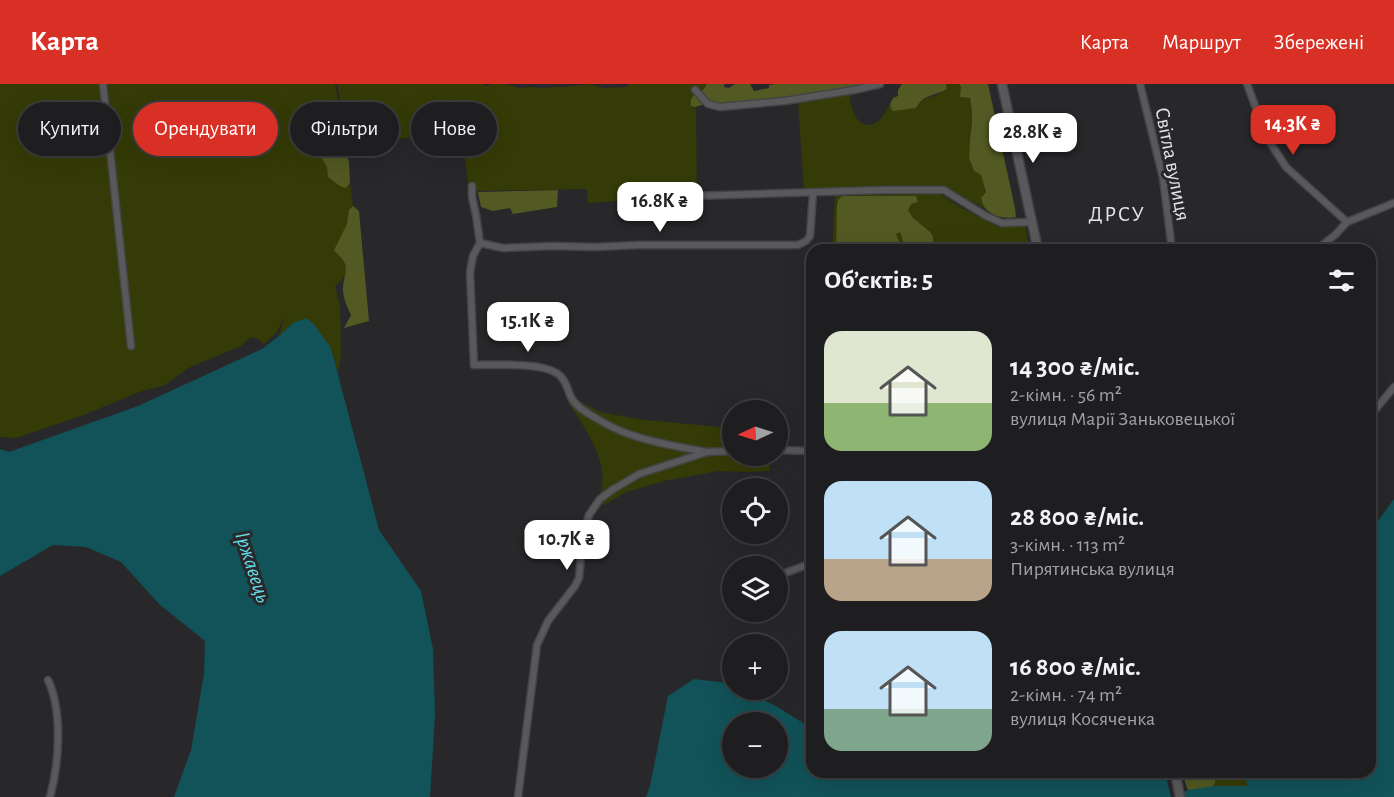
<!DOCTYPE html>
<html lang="uk">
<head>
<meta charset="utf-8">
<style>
  body { margin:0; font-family:"Alegreya Sans",sans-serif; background:#262729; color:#f1f3f6; height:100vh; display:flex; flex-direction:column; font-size:22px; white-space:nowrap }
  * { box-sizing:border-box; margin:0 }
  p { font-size:20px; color:#a1a2a5 }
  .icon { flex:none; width:33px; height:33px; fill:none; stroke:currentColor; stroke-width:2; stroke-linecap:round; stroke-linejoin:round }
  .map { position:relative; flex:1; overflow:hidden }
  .panel { position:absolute; left:806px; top:160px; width:570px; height:534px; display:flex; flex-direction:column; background:#1e1e20; border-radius:18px; box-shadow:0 6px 24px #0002,0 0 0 2px #3c3c3e }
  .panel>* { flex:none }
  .banner { position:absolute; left:18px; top:18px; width:570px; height:54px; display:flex; gap:12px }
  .needle { width:39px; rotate:266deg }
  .fabs { position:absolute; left:722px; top:316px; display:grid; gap:12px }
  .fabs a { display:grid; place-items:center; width:66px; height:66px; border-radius:50%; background:#1e1e20; box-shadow:0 6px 24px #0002,0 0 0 2px #3c3c3e; font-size:30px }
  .price { position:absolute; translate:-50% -51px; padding:0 14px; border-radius:12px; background:#fff; color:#222; font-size:20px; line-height:39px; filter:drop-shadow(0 2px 3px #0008) }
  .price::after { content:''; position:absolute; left:50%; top:36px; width:18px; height:14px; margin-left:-9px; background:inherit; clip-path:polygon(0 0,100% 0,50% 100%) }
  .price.current { background:#d93025; color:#fff }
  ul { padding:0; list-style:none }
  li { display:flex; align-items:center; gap:18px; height:150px; padding:0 18px }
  li span { display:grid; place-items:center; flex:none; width:168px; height:120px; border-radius:18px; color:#555 }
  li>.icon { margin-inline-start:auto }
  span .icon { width:72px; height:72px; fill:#fffc; stroke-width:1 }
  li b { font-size:26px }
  h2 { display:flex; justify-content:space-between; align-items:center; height:72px; padding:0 18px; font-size:26px }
  .tag { padding:0 21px; border-radius:27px; background:#1e1e20; box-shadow:0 6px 24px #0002,0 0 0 2px #3c3c3e; font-size:21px; line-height:54px }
  .tag.current { background:#d93025; color:#fff }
  header { display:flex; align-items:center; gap:36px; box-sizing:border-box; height:84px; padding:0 30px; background:#d93025; color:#fff }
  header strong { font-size:28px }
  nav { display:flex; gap:33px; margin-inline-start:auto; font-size:21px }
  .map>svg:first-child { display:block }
</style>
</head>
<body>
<header>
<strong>Карта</strong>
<nav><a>Карта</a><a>Маршрут</a><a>Збережені</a></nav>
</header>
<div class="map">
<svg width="1394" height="713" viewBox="0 0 1394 713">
  <rect width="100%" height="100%" fill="#28282b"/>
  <!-- green -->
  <g fill="#353b06">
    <path d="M0 0H335L340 27 325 21 318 22 319 70 327 83 346 104 350 99 353 122 349 126 348 140 334 166C347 181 353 188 335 202L340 222 341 271 338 289 331 264 293 239 279 252 285 232 276 249 264 260 258 255 251 253 241 262 188 284 165 301 142 307 81 332 16 354 0 353Z"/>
    <polygon points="337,0 483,0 486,2 492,0 505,0 520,4 529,3 542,4 574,2 588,0 605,4 626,3 629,0 707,0 702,6 697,9 691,22 695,23 696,27 697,111 588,119 587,105 469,107 462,49 348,59"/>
    <path d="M946 0H959L961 3V13L970 14 972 28V39L970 55 969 74 974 87 981 91 986 108 981 114 986 125 947 104H826L816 106 804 107 798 18 850 9C849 21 856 46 874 40 881 37 886 27 890 20L891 25 916 24C925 10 927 16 939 10 941 9 945 4 947 2Z"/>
    <polygon points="938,109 962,124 998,143 1025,142 1030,166 832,166 835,112"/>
    <path d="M574 314 600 328 644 336 732 344V372H769L770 387 745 388 718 387 664 397 626 408 604 421 598 415C614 382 585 344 567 317Z"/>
    <polygon points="1217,689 1242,689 1248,701 1247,713 1206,713 1208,712 1215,699"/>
  </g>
  <!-- forest -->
  <g fill="#525922">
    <path d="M707 0H724V3L729 4 735 0H750L754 7 769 4V1L776 0H874L783 16 720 22 709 19 695 23 691 22C689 12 695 11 702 7 703 6 706 1 707 0Z"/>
    <path d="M902 0H946L947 5C933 13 925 9 916 24L893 27 891 25 890 20 893 14 898 12V6Z"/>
    <path d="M959 0H988L1015 124 1016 133C1005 135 993 133 985 124 983 121 982 117 981 114L986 108 981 91 974 87 969 74 970 55 972 39V28L970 14 960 13 961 3Z"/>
    <polygon points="325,20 340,27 343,40 344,64 349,78 350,99 346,104 340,102 328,93 327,83 319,70 318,21"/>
    <polygon points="558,106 557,123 513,130 510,124 493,127 481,123 478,108"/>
    <path d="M842 112H916L918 118 911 120 908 126 913 134 930 148 933 153V164L924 165 919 162 904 160 900 148 896 150 901 163C907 163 914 162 919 166H836L837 122 838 116Z"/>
    <path d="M353 122 359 127 369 237 344 244 351 231C347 223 344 216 343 207 342 197 349 186 344 178 342 174 337 170 334 166L347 140 349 126Z"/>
    <polygon points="1184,689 1217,689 1215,699 1211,707 1189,709 1185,698"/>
  </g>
  <!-- water -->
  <g fill="#115359" fill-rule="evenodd">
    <polygon points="306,234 313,239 331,264 379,446 421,507 433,565 435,631 430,713 174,713 191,666 204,590 205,557 159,520 121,478 86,463 53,461 0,492 0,365 9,368 138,322 262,265 279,252 293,239"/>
    <polygon points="1394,415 1394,713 1247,713 1248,701 1242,689 1370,688 1370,448"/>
    <path d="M694 595 728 599 732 601V606H743L776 622 811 644 812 688 1165 689 1171 713H646L650 702 668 612ZM732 639H777V684H732Z"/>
  </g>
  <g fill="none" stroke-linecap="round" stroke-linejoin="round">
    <!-- river -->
    <polyline stroke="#115359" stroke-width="14" points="1189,713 1216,709 1264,709"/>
    <defs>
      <g id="minor">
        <polyline points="103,0 131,262"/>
        <polyline points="1140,0 1163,94 1172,166"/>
        <polyline points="1247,0 1267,54 1286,83 1347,138"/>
        <polyline points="695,6 708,20 720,23 784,17 854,6 880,0"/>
        <path d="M472 102V113L476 131 480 159 473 172 470 188 474 281C493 281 551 277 562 294 567 300 568 308 572 315 578 325 591 331 601 337 632 356 671 361 706 368"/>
        <polyline points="692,112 883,106 944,106 986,132 1002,139 1032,138"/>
        <polyline points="480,159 503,164 553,162 594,163 639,161 798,161 806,157 810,152 813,109"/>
        <polyline points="1316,166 1335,151 1347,138 1394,119"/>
        <polyline points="1370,332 1394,303"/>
        <polyline points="777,366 812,367"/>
        <polyline points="777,492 812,479"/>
        <path d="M48 596C63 628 59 680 50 713"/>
        <polyline points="518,713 537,561 548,537 575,502 579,494 583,453 589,431 600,415 612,406 639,390 707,368 732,367"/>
      </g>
      <g id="secondary">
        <polyline points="1002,0 1038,166"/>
        <polyline points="1175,688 1180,713"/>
      </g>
    </defs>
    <!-- minor casing -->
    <use href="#minor" stroke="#444446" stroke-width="9"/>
    <!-- secondary casing -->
    <use href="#secondary" stroke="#444446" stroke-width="11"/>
    <!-- minor -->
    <use href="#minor" stroke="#59595c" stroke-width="6"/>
    <!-- secondary -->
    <use href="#secondary" stroke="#59595c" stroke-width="8"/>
  </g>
  <g text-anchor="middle" stroke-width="6" stroke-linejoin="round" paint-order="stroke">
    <!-- street labels -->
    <g font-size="21" fill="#e5e5e7" stroke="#28282b">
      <text transform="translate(1173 80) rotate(79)" y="7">Світла вулиця</text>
    </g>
    <!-- neighbourhood labels -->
    <g font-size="22" letter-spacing="1.5" fill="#e5e5e7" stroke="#28282b">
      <text x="1117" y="137">ДРСУ</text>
    </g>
    <!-- water labels -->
    <g font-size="22" font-style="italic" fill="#64dce9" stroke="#28282b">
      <text transform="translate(254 483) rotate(72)" y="8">Іржавець</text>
    </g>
  </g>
</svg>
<div class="fabs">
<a><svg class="needle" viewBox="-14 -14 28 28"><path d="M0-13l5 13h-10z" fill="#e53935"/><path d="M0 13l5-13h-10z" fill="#a1a2a5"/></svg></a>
<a><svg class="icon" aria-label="locate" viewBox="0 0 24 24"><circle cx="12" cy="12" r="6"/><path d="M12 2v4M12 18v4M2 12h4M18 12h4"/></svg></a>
<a><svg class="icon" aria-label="layers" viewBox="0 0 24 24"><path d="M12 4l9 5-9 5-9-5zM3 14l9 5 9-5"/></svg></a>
<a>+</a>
<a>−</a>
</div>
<b class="price current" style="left:1293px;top:72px">14.3K ₴</b>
<b class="price" style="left:1033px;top:80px">28.8K ₴</b>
<b class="price" style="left:660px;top:149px">16.8K ₴</b>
<b class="price" style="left:528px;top:269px">15.1K ₴</b>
<b class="price" style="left:567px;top:487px">10.7K ₴</b>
<div class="banner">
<a class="tag">Купити</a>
<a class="tag current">Орендувати</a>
<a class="tag">Фільтри</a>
<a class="tag">Нове</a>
</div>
<section class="panel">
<h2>Об’єктів: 5<svg class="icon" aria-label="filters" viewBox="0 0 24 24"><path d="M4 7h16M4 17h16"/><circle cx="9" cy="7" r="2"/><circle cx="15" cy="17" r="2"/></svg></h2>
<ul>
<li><span style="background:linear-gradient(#dfe7d0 60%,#8fb573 0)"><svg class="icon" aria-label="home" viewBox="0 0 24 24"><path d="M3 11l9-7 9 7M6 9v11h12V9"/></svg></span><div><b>14 300 ₴/міс.</b><p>2-кімн. · 56 m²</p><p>вулиця Марії Заньковецької</p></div></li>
<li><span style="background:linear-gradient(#bfe0f5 65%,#b9a48a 0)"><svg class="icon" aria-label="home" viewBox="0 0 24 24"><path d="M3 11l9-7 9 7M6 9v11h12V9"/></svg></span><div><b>28 800 ₴/міс.</b><p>3-кімн. · 113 m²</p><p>Пирятинська вулиця</p></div></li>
<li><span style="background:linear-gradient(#bfe0f5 65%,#7fa58c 0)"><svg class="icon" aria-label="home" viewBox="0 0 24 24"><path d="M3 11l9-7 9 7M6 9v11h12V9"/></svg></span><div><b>16 800 ₴/міс.</b><p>2-кімн. · 74 m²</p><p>вулиця Косяченка</p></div></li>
</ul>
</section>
</div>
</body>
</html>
